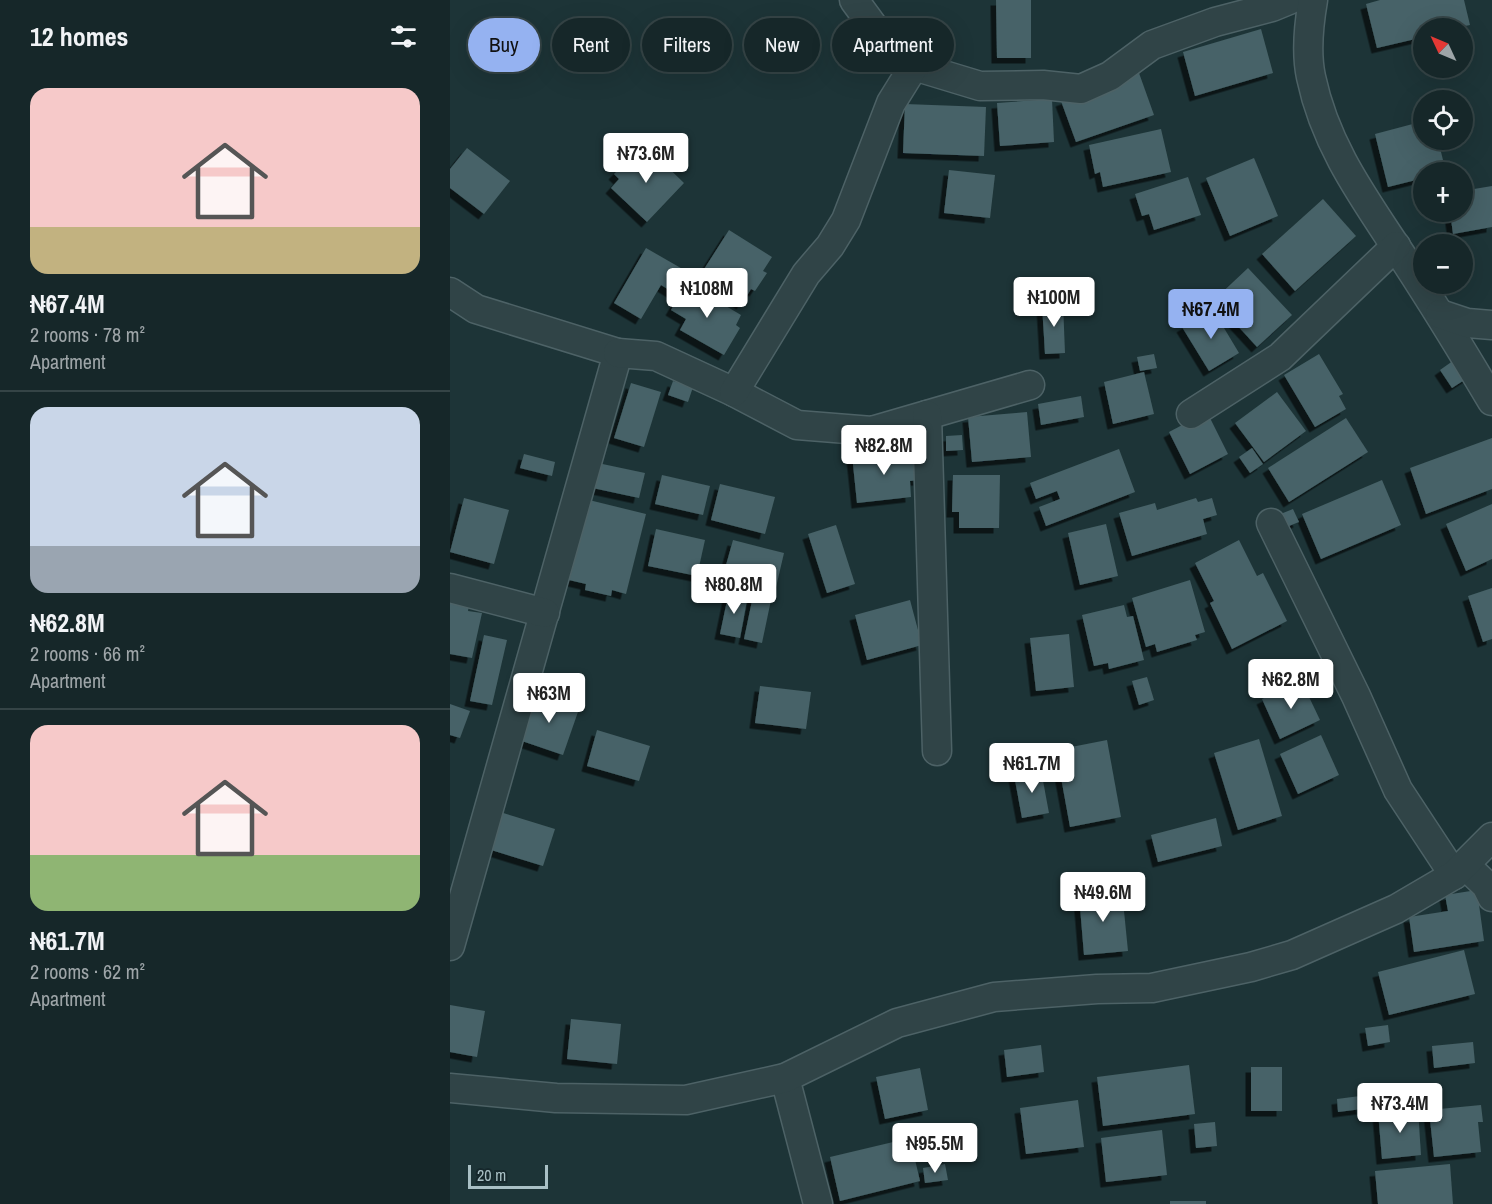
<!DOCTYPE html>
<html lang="en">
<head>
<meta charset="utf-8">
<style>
  body { margin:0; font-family:"Archivo Narrow",sans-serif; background:#233335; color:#f1f3f6; height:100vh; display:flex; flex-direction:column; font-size:22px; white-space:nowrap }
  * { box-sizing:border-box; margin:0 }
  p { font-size:20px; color:#9ea5a8 }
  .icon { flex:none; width:33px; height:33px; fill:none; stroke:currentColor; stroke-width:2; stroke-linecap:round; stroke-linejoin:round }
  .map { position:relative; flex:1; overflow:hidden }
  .details { display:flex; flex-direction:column; background:#162729; width:450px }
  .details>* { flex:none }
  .guide { position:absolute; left:18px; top:18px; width:570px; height:54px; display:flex; gap:12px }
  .needle { width:39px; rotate:314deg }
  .controls { position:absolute; left:963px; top:18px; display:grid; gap:12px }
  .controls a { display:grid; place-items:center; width:60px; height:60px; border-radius:50%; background:#162729; box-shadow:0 6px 24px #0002,0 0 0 2px #354446; font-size:30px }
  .scale { position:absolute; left:18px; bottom:15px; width:80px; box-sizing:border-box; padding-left:6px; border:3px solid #a9c0c5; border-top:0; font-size:16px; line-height:21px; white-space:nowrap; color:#a9c0c5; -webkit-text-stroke:4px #16282c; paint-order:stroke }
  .price { position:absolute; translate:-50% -51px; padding:0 14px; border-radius:6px; background:#fff; color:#222; font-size:20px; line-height:39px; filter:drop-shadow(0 2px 3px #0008) }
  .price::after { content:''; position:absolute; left:50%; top:36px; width:18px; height:14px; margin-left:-9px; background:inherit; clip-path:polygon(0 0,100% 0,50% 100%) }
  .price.active { background:#95b2f1; color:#111 }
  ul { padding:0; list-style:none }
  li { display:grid; align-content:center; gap:12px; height:318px; padding:0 30px }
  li+li { border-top:2px solid #354446 }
  li span { display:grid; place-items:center; height:186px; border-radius:18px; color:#555 }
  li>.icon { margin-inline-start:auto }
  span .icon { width:108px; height:108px; fill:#fffc; stroke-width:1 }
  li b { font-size:26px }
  h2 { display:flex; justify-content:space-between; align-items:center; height:72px; padding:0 30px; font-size:26px }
  .chip { padding:0 21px; border-radius:27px; background:#162729; box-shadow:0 6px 24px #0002,0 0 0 2px #354446; font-size:21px; line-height:54px }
  .chip.active { background:#95b2f1; color:#111 }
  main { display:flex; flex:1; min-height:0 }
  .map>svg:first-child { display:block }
</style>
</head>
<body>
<main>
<section class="details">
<h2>12 homes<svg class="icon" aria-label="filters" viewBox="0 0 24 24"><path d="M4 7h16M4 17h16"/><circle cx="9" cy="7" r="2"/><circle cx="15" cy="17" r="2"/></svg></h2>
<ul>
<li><span style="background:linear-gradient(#f6c9c9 75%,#c2b280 0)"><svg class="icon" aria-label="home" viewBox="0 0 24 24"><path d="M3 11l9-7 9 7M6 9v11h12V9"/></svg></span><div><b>₦67.4M</b><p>2 rooms · 78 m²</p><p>Apartment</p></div></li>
<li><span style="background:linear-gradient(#c9d6e8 75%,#9aa5b1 0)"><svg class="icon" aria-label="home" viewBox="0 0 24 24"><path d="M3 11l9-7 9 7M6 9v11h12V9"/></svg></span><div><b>₦62.8M</b><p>2 rooms · 66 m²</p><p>Apartment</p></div></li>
<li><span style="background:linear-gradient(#f6c9c9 70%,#8fb573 0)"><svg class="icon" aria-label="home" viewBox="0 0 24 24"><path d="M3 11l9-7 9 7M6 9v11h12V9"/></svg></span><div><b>₦61.7M</b><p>2 rooms · 62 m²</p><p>Apartment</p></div></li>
</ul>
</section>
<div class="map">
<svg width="1042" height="1204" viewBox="0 0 1042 1204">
  <defs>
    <filter id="shadow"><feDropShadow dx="-5.5" dy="5.5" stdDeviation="0" flood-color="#0009"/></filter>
  </defs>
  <rect width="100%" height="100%" fill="#1d3437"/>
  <!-- building -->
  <g fill="#476267" filter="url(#shadow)">
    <polygon points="546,0 581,0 581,58 547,58"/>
    <polygon points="930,0 1014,0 1020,25 1006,28 974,28 974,37 927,48 916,4"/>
    <polygon points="811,29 823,73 745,96 733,52"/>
    <polygon points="689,73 704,115 626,142 611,101"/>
    <polygon points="602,99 604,142 550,146 547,103"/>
    <polygon points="455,104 536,107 534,156 453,153"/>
    <polygon points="974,121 974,140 988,140 996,172 974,172 974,178 938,187 925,134"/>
    <polygon points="711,129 721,172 653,187 650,172 645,174 639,145"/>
    <polygon points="17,148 60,181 34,214 0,188 0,169"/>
    <polygon points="199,149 234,183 197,222 161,188 169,179 164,174 181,157 187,162"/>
    <polygon points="804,158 828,216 780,236 756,178"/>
    <polygon points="499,170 545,175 540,218 494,213"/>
    <polygon points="738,177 751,215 704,230 699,214 692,216 685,194"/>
    <polygon points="1042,186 1042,227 1003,234 1000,212 1012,212 1012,191"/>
    <polygon points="873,199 906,236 845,291 812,254"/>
    <polygon points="279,230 322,257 313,271 317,273 305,291 301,289 292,304 249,277"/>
    <polygon points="196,248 236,271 224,293 211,285 191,319 164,303"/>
    <polygon points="798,268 842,315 807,347 764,300"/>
    <polygon points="237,283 291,315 286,325 290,328 274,355 230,330 236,319 221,310"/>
    <polygon points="613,303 615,353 595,354 592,304"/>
    <polygon points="762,308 789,353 759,371 732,327"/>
    <polygon points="704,354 707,368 690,371 687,357"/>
    <polygon points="869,354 893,394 889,396 896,409 865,427 834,375"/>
    <polygon points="1007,358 1019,377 1002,388 990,370"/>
    <polygon points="694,372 704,414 663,424 654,382"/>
    <polygon points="223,381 243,387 238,402 218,395"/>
    <polygon points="181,383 211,392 194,447 164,438"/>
    <polygon points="827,392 856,431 814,462 785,423"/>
    <polygon points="631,396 634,417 591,425 588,404"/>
    <polygon points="577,412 581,457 522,462 518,417"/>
    <polygon points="757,412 778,454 740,474 719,432"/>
    <polygon points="896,418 918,452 839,502 818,468"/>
    <polygon points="512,435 513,450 496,451 496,436"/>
    <polygon points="1042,438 1042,489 976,514 960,468"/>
    <polygon points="802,448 813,464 800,473 789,457"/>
    <polygon points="456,449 458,462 467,461 469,480 460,481 461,497 407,503 402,455"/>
    <polygon points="669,449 685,492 596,526 589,507 610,499 607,491 586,499 580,483"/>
    <polygon points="74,454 105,462 102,476 70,468"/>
    <polygon points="143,462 195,473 189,498 138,487"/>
    <polygon points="212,475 260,486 253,515 205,504"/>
    <polygon points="503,475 550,475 549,528 509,528 509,512 502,512"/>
    <polygon points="932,480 951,525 871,559 852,514"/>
    <polygon points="270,484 325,497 315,534 261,520"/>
    <polygon points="14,498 59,510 44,564 0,552"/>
    <polygon points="746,498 748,502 762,498 767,515 753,519 757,534 682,556 669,513 705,503 707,510"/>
    <polygon points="139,500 196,514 176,594 162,590 161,596 135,590 136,584 119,580"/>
    <polygon points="1042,504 1042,559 1016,571 996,524"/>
    <polygon points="843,509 849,522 834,528 828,515"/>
    <polygon points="656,524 668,576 630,585 618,533"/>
    <polygon points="386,525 405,584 377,593 358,534"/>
    <polygon points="206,529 255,540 247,576 198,566"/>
    <polygon points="283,540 334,553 324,596 271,583"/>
    <polygon points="789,540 807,576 813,573 837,621 782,649 760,603 764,601 745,563"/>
    <polygon points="740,580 755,632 745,635 747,640 707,652 705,644 696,647 682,598"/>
    <polygon points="1042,588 1042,639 1033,642 1018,596"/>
    <polygon points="279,591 298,595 290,638 270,634"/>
    <polygon points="303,596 321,600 312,643 294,639"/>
    <polygon points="460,600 472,645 417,660 405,615"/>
    <polygon points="0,601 19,605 18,611 32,613 22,658 0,654"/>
    <polygon points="674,605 677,617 683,616 694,660 659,669 658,663 644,666 632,615"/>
    <polygon points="619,634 624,687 586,691 580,638"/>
    <polygon points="34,635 57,640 42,705 20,701"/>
    <polygon points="697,677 704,700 689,705 682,681"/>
    <polygon points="851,680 870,720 830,739 812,699"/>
    <polygon points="310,686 361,692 356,729 305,723"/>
    <polygon points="85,694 129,709 113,755 69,740"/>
    <polygon points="0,704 20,711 10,738 0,735"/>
    <polygon points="147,730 200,746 189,781 137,766"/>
    <polygon points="871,735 889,775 848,794 830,754"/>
    <polygon points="809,739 832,816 788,830 764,753"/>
    <polygon points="657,740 671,817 620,827 606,750"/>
    <polygon points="591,770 599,813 572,818 564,775"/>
    <polygon points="50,812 105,829 93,866 38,849"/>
    <polygon points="766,818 772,846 708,862 701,835"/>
    <polygon points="1027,890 1034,941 964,952 959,917 998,911 995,895"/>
    <polygon points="672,891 678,951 634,955 629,895"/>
    <polygon points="1014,950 1025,994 939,1015 928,972"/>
    <polygon points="0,1005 35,1011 27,1057 0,1052"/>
    <polygon points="121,1019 171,1024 167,1064 117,1059"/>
    <polygon points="938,1025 940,1042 918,1046 915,1028"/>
    <polygon points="1023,1042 1025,1063 984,1068 982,1046"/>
    <polygon points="591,1045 594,1072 557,1077 554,1050"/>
    <polygon points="739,1065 745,1114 653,1126 647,1077"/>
    <rect x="801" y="1067" width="31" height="44"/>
    <polygon points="470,1068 478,1110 435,1119 426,1077"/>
    <polygon points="910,1096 912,1109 888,1112 887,1099"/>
    <polygon points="628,1100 634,1147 576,1154 570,1108"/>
    <polygon points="1031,1105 1033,1122 1028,1122 1031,1152 984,1157 979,1110"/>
    <polygon points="968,1109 971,1155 932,1159 928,1112"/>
    <polygon points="765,1122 767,1146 746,1148 744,1124"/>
    <polygon points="712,1130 717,1175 656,1182 651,1138"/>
    <polygon points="460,1138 470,1181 390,1201 380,1157"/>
    <polygon points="495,1164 498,1180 475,1183 473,1168"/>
    <polygon points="1000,1164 1003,1204 928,1204 925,1171"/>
    <rect x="720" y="1201" width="36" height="3"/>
  </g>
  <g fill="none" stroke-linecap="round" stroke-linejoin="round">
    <defs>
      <g id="minor">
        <polyline points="404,0 442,52 464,66 530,86 593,85 631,89 660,76 702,45 765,22 822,7 839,0"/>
        <path d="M863 0C859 23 856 54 861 77 876 149 917 202 956 262 986 308 1014 354 1042 401"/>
        <polyline points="0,292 26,309 168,353 0,946"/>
        <polyline points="990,314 1017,323 1042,325"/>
        <polyline points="168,353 206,356 284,392 347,425 422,431 580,385"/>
        <polyline points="284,392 356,274 380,246 396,220 441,103 464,66"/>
        <polyline points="741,414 830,357 946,246"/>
        <polyline points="477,415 487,751"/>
        <polyline points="821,523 906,696 948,790 1004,875"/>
        <polyline points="0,588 95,613"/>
        <polyline points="1015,865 1036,885 1042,897"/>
        <polyline points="335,1078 368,1204"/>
        <polyline points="0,1088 106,1098 236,1100 335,1078 447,1023 544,997 647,989 702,988 801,967 842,955 946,909 1004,875 1042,837"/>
      </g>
    </defs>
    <!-- minor casing -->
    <use href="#minor" stroke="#4d6266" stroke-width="31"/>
    <!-- minor -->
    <use href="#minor" stroke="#304447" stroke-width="28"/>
  </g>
</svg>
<div class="controls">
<a><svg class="needle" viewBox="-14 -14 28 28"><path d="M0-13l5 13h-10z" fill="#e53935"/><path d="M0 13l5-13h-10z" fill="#9ea5a8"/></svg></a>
<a><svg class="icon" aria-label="locate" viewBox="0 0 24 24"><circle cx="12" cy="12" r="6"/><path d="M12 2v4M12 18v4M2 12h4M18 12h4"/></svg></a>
<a>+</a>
<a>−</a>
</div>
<div class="scale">20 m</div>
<b class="price" style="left:196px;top:184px">₦73.6M</b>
<b class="price" style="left:257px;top:319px">₦108M</b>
<b class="price" style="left:604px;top:328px">₦100M</b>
<b class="price active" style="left:761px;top:340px">₦67.4M</b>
<b class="price" style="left:434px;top:476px">₦82.8M</b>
<b class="price" style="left:284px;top:615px">₦80.8M</b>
<b class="price" style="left:841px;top:710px">₦62.8M</b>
<b class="price" style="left:99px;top:724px">₦63M</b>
<b class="price" style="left:582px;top:794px">₦61.7M</b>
<b class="price" style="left:653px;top:923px">₦49.6M</b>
<b class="price" style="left:950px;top:1134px">₦73.4M</b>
<b class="price" style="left:485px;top:1174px">₦95.5M</b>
<div class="guide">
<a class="chip active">Buy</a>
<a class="chip">Rent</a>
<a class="chip">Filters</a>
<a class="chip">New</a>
<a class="chip">Apartment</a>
</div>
</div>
</main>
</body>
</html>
